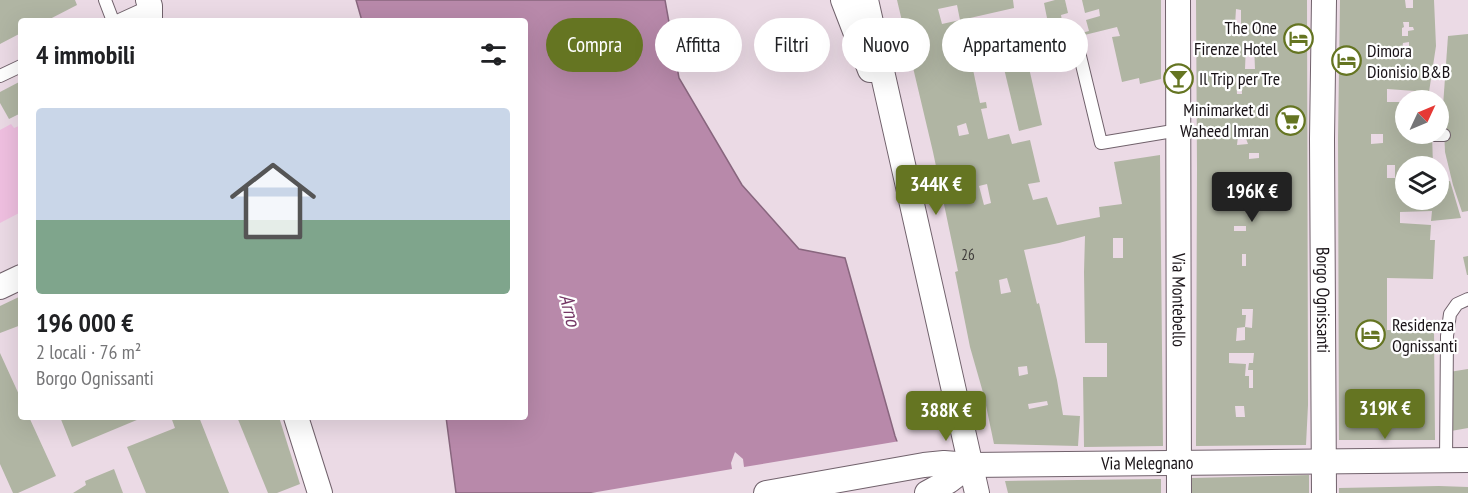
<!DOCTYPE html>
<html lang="it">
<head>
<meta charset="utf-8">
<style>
  body { margin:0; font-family:"PT Sans Narrow",sans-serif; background:#f2f2f2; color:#202124; height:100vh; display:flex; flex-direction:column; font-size:22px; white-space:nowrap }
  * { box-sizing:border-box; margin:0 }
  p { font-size:20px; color:#757577 }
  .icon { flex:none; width:33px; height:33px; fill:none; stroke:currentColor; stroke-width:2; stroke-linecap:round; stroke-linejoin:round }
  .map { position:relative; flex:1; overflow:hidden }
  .drawer { position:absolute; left:18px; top:18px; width:510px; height:402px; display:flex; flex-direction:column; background:#fff; border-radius:6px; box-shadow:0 6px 24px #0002 }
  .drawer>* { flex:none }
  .banner { position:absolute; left:546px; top:18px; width:570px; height:54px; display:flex; gap:12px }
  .needle { width:39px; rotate:46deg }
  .tools { position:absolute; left:1395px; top:90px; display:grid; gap:12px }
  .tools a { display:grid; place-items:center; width:54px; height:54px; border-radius:50%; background:#fff; box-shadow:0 6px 24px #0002; font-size:30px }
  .price { position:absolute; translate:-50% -51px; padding:0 14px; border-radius:6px; background:#657522; color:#fff; font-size:20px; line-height:39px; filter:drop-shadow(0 2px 3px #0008) }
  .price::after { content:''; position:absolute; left:50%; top:36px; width:18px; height:14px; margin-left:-9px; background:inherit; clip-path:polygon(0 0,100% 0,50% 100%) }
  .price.on { background:#222; color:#fff }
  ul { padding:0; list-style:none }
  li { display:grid; align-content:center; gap:12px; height:318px; padding:0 18px }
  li+li { border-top:2px solid #e0e0e0 }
  li span { display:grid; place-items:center; height:186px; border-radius:6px; color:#555 }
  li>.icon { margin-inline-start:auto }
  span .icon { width:108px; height:108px; fill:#fffc; stroke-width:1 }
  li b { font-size:26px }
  h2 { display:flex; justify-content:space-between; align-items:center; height:72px; padding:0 18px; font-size:26px }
  .tag { padding:0 21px; border-radius:27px; background:#fff; box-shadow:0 6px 24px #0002; font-size:21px; line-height:54px }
  .tag.on { background:#657522; color:#fff }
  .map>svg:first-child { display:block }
</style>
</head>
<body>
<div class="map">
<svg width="1468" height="493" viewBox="0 0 1468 493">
  <rect width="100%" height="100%" fill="#ebdae5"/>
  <!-- green -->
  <polygon fill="#efbfe0" points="11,124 14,128 21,125 21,212 0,223 0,130"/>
  <!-- water -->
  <polygon fill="#b889aa" stroke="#88667e" stroke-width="1.5" points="356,0 665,0 679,78 742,185 799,249 845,258 895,436 916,493 456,493 446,417 525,417 525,21 362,21"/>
  <!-- pier -->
  <polygon fill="#ebdae5" points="900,441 919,493 591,493 732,469 731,463 735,452 743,459 744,467"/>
  <!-- building -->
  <g fill="#b0b5a3" fill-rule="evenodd">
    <polygon points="0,0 75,0 77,5 46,21 21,21 21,33 0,44"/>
    <path d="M897 0H1013L1014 8 970 18 980 58 971 60 980 103 986 102 987 108 981 109 988 139 1009 134 1012 144 1030 140 1040 182 1028 184 1033 200 1047 197 1057 225 1100 217 1099 207 1122 204 1114 162 1160 155 1163 446 1084 447 1083 377H1107V343H1085L1084 272 1085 236 1059 243 1024 250 1037 304 1039 303 1057 380 1063 415 1080 416 1078 446 994 444 984 396 970 347 955 272 958 271 933 152ZM957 5 960 20 942 24 938 9ZM966 123 969 134 959 136 957 126ZM987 184 991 203 984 205 979 186ZM1113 238H1123V258H1113ZM1007 278 1011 292 1001 294 999 280ZM1027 366 1028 374 1019 376 1018 367ZM1047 401 1048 405 1029 409 1028 404Z"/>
    <polygon points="1055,0 1065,0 1068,13 1061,15 1063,27 1071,25 1073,35 1089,31 1086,20 1100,16 1099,9 1085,13 1082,0 1161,0 1161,79 1140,84 1139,78 1122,82 1112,37 1120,36 1117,27 1052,43 1044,3"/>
    <path d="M1196 0H1307L1308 405 1306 445 1196 446 1197 169ZM1236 9 1241 10V31H1230V24L1235 25ZM1246 44H1254L1255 69H1245ZM1236 77H1241L1242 94H1237ZM1232 105H1246L1245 118H1232ZM1238 136H1245L1248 144 1237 145ZM1249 153H1259V158L1249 159ZM1246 210 1256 211V215H1247ZM1234 226H1246V231H1234ZM1242 254H1246V266H1242ZM1242 309H1253L1252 328 1245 327V340L1236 341 1237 328 1245 327 1246 315H1242ZM1229 353H1254L1253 363H1249L1248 370H1253V388H1249V376H1245L1246 364 1229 363ZM1235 406H1244L1245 417H1236Z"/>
    <path d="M1340 0H1405L1406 8H1413V0H1434L1436 46 1429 92 1387 89V102H1406V134H1432L1433 166H1406V200H1438V183L1450 181 1461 218 1431 221 1432 211 1400 212V223L1431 225 1430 240H1435L1433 279 1387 278V330L1434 331 1435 440H1339L1338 138ZM1403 22H1409V27H1413L1414 30 1408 31V36H1402V28L1404 27ZM1409 42V48H1402L1403 43ZM1371 134H1383V143L1371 144ZM1387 165H1395V178H1387Z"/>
    <polygon points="1468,34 1468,211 1462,212 1453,185 1445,152 1443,106 1448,36"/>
    <polygon points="1024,46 1042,125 1019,131 1000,52"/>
    <polygon points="21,81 21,113 9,119 0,103 0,92"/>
    <polygon points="1468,256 1468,275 1467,275 1463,257"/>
    <polygon points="21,296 21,325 0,333 0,306"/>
    <polygon points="0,353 21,399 21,417 29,417 56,476 18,493 13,493 0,464"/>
    <polygon points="1468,369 1468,428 1451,431 1449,372"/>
    <polygon points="60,417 144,417 72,447"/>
    <polygon points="171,417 199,417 229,493 146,493 127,447 175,428"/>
    <polygon points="237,417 279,417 300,484 277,493 268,493"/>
    <polygon points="114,469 123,493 73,493 86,485 85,481"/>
    <polygon points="1309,475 1309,493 1192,493 1192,478"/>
    <polygon points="1161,479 1161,493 1008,493 1005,481"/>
    <polygon points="1439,486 1468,487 1468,493 1339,493 1339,488"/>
  </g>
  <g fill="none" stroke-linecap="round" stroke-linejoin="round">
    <defs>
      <g id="lane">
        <polyline points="105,0 113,21"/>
        <polyline points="117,21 150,6"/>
        <polyline points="1078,48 1101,143 1179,130"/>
        <polyline points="0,76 21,66"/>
        <polyline points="1432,135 1444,135"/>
        <polyline points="1446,460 1447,336 1450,314 1457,304 1468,299"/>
      </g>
      <g id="street">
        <polyline points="148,0 150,6 150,21"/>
        <polyline points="843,0 870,70"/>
        <polyline points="866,0 977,493"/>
        <path id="s1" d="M1178 0 1179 493"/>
        <path id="s2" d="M1324 0 1322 139 1324 493"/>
        <polyline points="0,287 21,277"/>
        <polyline points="296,417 320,493"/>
        <path id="s3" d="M766 493 924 465 944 463 970 465 1468 460"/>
        <polyline points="927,493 949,481 970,465"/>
      </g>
    </defs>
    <!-- lane casing -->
    <use href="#lane" stroke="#71626c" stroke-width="14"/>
    <!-- street casing -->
    <use href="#street" stroke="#71626c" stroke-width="26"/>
    <!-- lane -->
    <use href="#lane" stroke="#fff" stroke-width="12"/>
    <!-- street -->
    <use href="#street" stroke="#fff" stroke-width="24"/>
  </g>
  <!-- icons -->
  <defs>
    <symbol id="hotel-ring" viewBox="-11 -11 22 22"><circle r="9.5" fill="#fff" stroke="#657522" stroke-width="1.5"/><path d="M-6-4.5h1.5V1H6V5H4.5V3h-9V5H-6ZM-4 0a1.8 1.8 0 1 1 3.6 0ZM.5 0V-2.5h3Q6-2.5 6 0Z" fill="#657522"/></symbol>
    <symbol id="bar-ring" viewBox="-11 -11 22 22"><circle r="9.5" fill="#fff" stroke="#657522" stroke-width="1.5"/><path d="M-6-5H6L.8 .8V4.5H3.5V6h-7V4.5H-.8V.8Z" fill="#657522"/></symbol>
    <symbol id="supermarket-ring" viewBox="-11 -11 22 22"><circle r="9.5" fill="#fff" stroke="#657522" stroke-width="1.5"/><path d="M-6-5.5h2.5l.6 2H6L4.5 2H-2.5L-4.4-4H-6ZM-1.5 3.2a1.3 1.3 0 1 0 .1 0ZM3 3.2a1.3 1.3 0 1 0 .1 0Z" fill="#657522"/></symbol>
  </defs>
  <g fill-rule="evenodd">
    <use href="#hotel-ring" x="1282" y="22" width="33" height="33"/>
    <use href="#hotel-ring" x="1330" y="44" width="33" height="33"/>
    <use href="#bar-ring" x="1162" y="62" width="33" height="33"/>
    <use href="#supermarket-ring" x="1274" y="104" width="33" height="33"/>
    <use href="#hotel-ring" x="1354" y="318" width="33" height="33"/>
  </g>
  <g text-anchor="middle" stroke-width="4.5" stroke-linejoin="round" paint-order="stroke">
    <!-- number labels -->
    <g font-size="15" fill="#3f3c3a">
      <text x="968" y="260">26</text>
    </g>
    <!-- poi labels -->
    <g font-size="18" fill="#191317" stroke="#fff" text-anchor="start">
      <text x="1277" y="34" text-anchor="end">The One<tspan x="1277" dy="21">Firenze Hotel</tspan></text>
      <text x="1367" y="57">Dimora<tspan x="1367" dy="21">Dionisio B&amp;B</tspan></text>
      <text x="1199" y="85">Il Trip per Tre</text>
      <text x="1269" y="116" text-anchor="end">Minimarket di<tspan x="1269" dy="21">Waheed Imran</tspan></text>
      <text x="1392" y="331">Residenza<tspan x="1392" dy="21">Ognissanti</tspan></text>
    </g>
    <!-- street labels -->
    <g font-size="18" fill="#191317" stroke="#fff">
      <text dy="6" stroke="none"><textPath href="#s1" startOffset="300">Via Montebello</textPath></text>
      <text dy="6" stroke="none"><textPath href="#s2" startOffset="300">Borgo Ognissanti</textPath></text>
      <text dy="6" stroke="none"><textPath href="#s3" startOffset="384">Via Melegnano</textPath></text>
    </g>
    <!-- water labels -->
    <g font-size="20" font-style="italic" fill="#753866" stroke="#fff">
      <text transform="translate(570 310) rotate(76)" y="7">Arno</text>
    </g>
  </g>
</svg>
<div class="tools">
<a><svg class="needle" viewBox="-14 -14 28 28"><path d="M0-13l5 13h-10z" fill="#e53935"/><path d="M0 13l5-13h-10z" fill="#757577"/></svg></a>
<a><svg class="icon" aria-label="layers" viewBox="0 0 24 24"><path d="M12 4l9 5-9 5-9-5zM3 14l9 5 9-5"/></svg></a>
</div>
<b class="price" style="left:936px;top:216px">344K €</b>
<b class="price on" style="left:1252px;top:223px">196K €</b>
<b class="price" style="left:1385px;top:440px">319K €</b>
<b class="price" style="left:946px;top:442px">388K €</b>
<div class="banner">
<a class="tag on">Compra</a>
<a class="tag">Affitta</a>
<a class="tag">Filtri</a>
<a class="tag">Nuovo</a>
<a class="tag">Appartamento</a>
</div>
<section class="drawer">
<h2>4 immobili<svg class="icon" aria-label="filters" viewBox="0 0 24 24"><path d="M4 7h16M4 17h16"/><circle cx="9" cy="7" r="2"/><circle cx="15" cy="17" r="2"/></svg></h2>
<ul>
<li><span style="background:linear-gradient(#c9d6e8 60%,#7fa58c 0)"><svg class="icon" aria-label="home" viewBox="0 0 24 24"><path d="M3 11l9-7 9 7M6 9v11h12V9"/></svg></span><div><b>196 000 €</b><p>2 locali · 76 m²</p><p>Borgo Ognissanti</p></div></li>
</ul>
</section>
</div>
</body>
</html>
